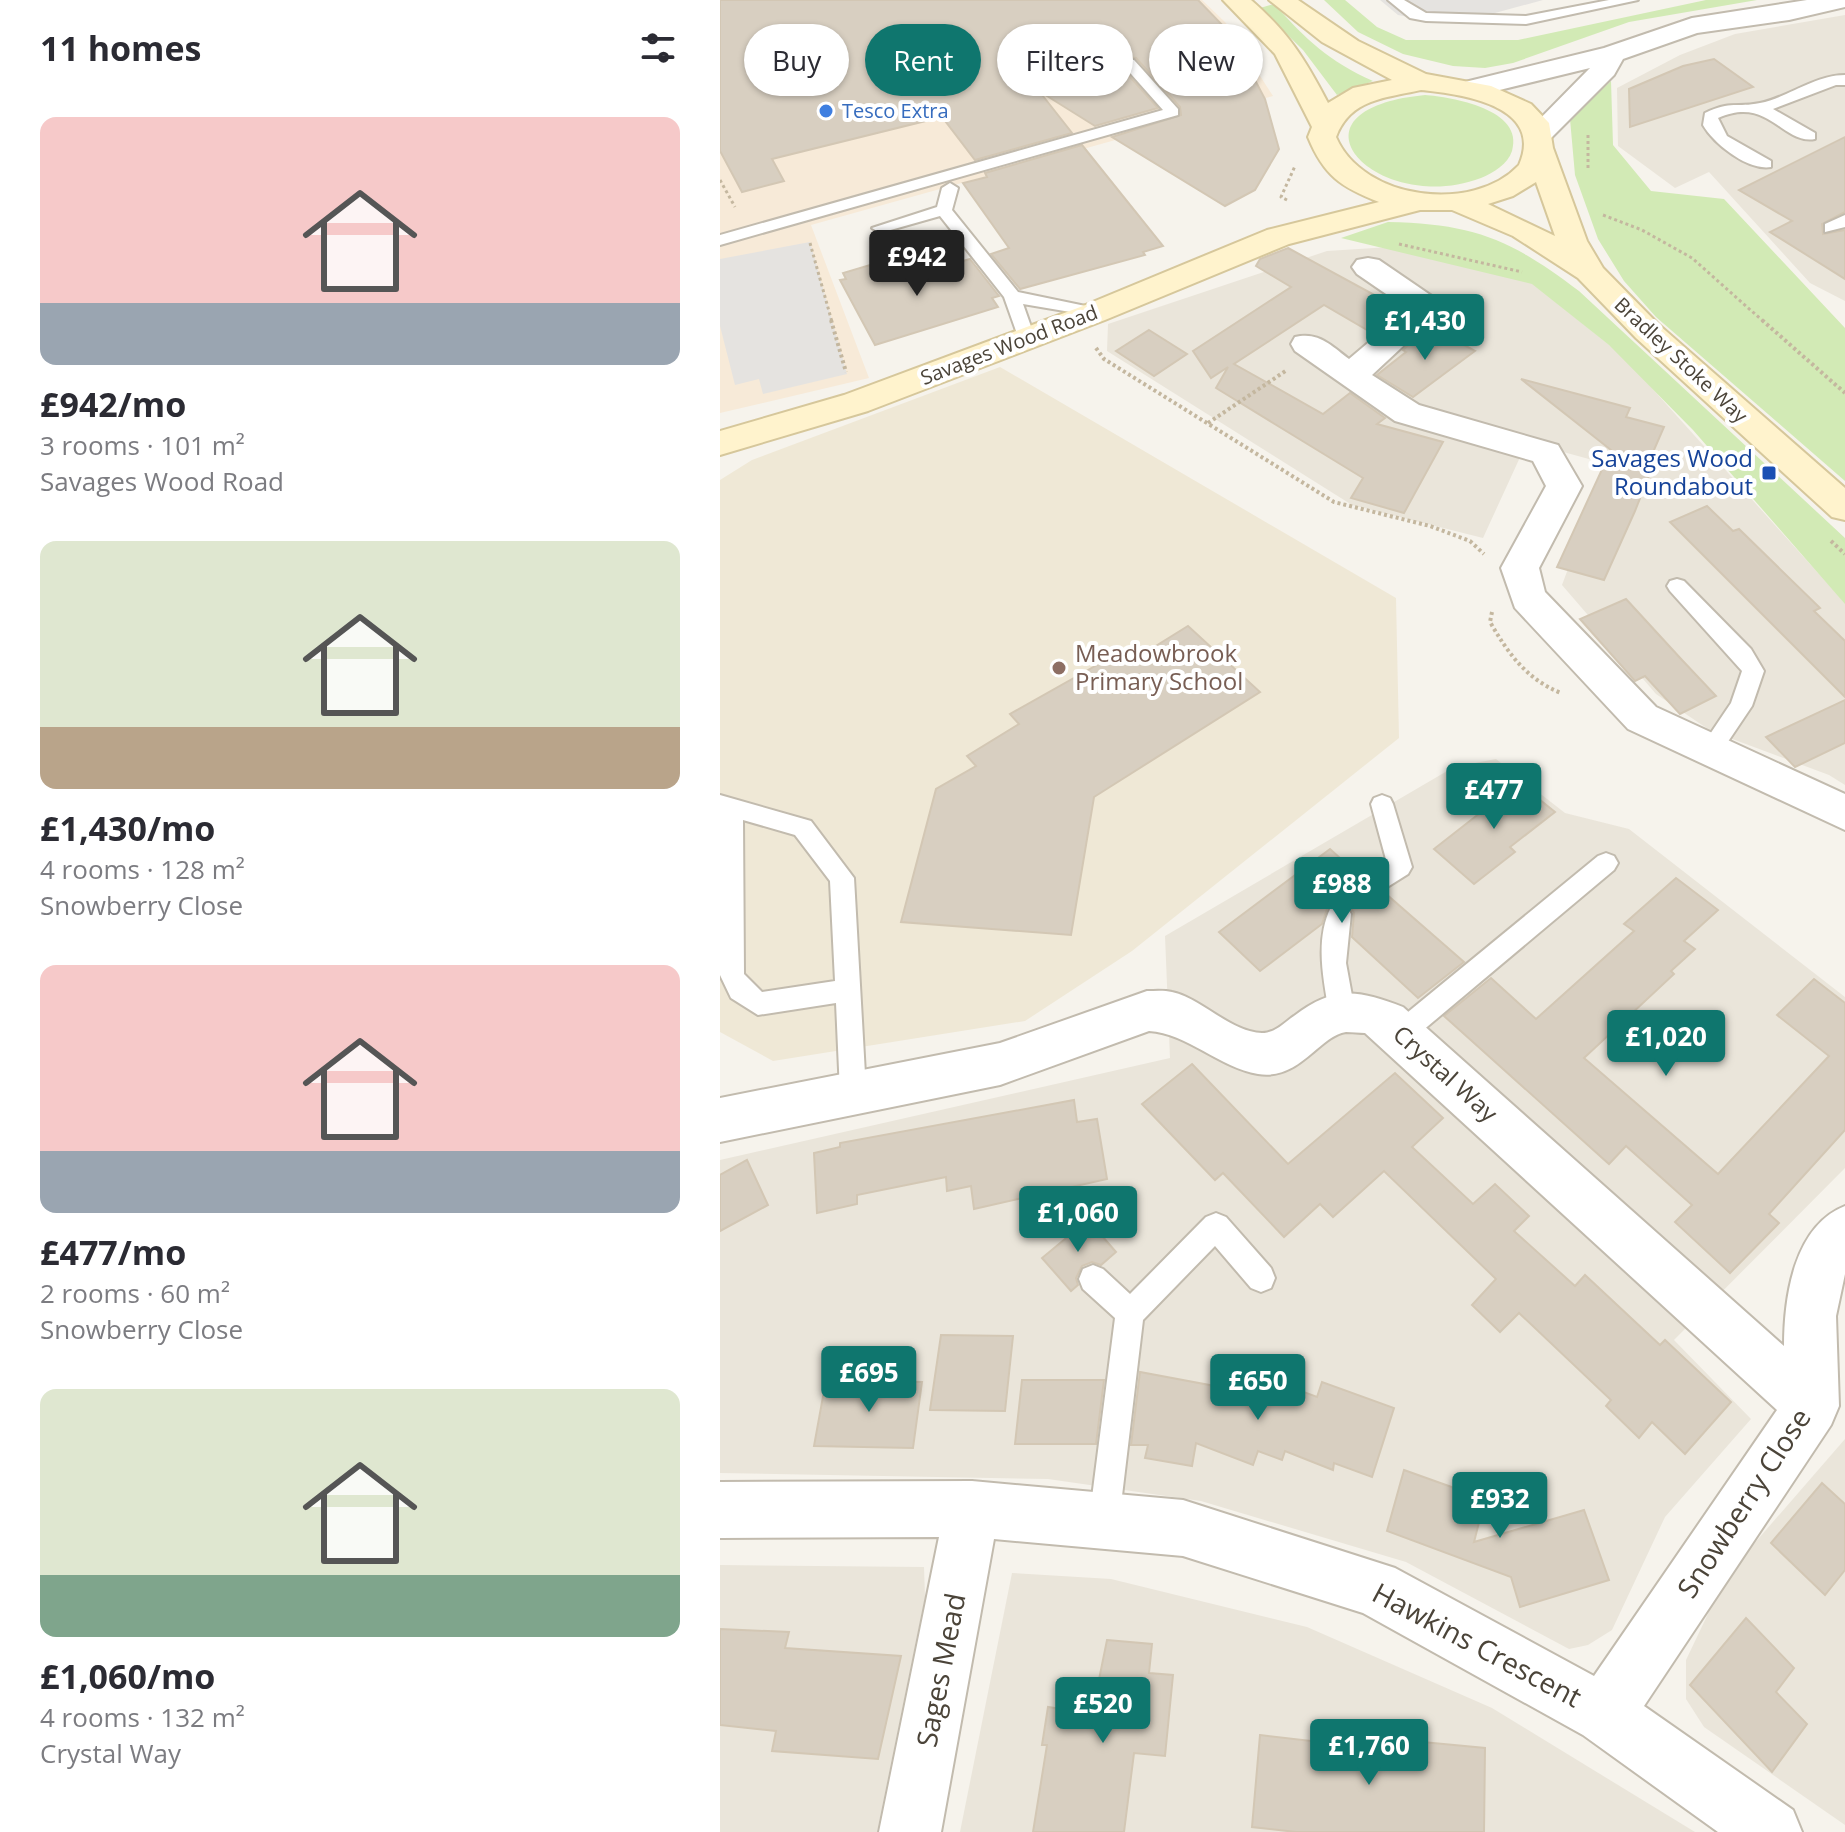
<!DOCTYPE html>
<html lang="en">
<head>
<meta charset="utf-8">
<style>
  body { margin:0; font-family:"Open Sans",sans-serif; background:#f2f2f3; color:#2b2b33; height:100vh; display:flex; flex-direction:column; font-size:30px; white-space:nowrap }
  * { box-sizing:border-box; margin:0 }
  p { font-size:26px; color:#7c7c81 }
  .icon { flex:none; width:44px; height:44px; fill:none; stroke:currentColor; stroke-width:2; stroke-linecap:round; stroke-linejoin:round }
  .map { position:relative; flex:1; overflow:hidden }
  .details { display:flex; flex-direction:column; background:#fff; width:720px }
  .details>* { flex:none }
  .guide { position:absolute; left:24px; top:24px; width:760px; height:72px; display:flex; gap:16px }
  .price { position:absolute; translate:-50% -68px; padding:0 18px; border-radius:8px; background:#0f766e; color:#fff; font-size:26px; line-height:52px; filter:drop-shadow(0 2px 4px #0008) }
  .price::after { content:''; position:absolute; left:50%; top:48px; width:24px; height:18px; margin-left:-12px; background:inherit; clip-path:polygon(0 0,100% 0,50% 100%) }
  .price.on { background:#222; color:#fff }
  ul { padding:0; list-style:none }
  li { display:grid; align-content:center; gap:16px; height:424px; padding:0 40px }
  li span { display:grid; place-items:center; height:248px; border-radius:16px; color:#555 }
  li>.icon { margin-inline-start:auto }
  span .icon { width:144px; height:144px; fill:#fffc; stroke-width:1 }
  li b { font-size:34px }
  h2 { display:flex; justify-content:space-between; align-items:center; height:96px; padding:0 40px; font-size:34px }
  .tag { padding:0 28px; border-radius:36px; background:#fff; box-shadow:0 2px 6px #0004; font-size:28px; line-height:72px }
  .tag.on { background:#0f766e; color:#fff }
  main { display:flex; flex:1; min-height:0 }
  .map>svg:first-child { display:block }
</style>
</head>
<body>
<main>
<section class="details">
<h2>11 homes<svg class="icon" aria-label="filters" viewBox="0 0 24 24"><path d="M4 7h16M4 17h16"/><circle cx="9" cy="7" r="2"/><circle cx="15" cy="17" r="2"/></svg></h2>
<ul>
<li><span style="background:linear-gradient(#f6c9c9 75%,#9aa5b1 0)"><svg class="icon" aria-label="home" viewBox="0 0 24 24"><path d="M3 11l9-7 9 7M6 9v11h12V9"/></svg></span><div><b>£942/mo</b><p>3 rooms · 101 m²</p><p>Savages Wood Road</p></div></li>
<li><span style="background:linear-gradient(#dfe7d0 75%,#b9a48a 0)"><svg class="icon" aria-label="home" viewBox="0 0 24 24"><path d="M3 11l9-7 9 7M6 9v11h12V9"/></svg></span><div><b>£1,430/mo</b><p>4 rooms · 128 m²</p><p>Snowberry Close</p></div></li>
<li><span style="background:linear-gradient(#f6c9c9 75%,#9aa5b1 0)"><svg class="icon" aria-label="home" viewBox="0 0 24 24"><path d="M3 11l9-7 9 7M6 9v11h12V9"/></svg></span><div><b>£477/mo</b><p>2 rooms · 60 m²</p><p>Snowberry Close</p></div></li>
<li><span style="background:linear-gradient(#dfe7d0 75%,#7fa58c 0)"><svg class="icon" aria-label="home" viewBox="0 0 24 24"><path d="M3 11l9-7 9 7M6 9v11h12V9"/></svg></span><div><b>£1,060/mo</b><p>4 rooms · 132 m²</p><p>Crystal Way</p></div></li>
</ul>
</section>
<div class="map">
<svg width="1125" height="1832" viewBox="0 0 1125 1832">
  <rect width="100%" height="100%" fill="#f6f3ec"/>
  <!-- residential -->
  <g fill="#eae5da">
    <polygon points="1125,15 1125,301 1090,283 989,172 955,188 898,146 897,88 960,55 1015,34"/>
    <polygon points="670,247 808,280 903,356 1125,603 1125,785 1109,775 991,731 936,694 842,585 887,464 807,442 763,538 632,505 387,351 388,324 607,251"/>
    <polygon points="776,759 845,813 909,829 1125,997 1125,1168 954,1340 1031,1419 945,1517 892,1630 868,1645 849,1649 686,1562 481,1501 328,1479 0,1473 0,1160 450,1058 445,936 734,767"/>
    <polygon points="1125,1439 1125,1825 984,1727 966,1699 966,1660 1006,1576"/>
    <polygon points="0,1565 204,1567 205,1597 157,1832 0,1832"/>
    <polygon points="292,1573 391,1579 587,1627 772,1708 975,1832 240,1832"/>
  </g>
  <!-- commercial -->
  <polygon fill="#f7ead8" points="0,0 482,0 506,23 553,96 91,225 149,378 0,413"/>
  <!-- education -->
  <polygon fill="#efe8d6" points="280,367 676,598 679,738 412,951 305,1021 53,1061 0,1032 0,480 32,460"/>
  <!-- green -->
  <g fill="#d2eab5">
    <polygon points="604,0 625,0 657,27 686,40 798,40 986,0 1037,0 909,22 793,63 765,68 733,66 683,54 638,32"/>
    <path d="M554 4C587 40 608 61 653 81L617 95 583 50 540 8Z"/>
    <polygon points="891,81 893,145 931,191 1004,199 1125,328 1125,481 936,317 904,281 878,239 855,175 850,119"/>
    <path d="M705 95C731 97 805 109 792 151 788 164 773 173 761 178 658 217 553 110 705 95Z"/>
    <path d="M668 222C755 224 790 239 859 291L1125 538V604L973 430 889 345 812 284 621 238Z"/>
  </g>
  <!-- parking -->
  <g fill="#e5e3e0">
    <polygon points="660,0 823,0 742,22 715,22 678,15"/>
    <polygon points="90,242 127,374 43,394 39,379 15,385 0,326 0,259"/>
  </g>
  <!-- building -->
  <g fill="#d8cfc1" stroke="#d3c7b4" stroke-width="2">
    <polygon points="0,0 478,0 511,34 545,99 559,149 535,190 505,206 392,137 461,115 460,107 416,58 404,57 402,68 438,108 375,126 319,91 352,133 255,160 222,117 52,159 64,181 22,192 0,151"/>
    <polygon points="994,59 1033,87 910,127 909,89 963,66"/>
    <polygon points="1125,137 1125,212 1102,224 1103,234 1125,230 1125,279 1050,232 1072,221 1019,190"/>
    <polygon points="362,145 443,246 423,252 425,255 300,289 271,254 289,248 243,183 267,177 265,173"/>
    <polygon points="568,248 682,310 654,334 604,305 514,364 603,414 630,393 665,418 657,424 723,442 684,513 631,498 643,478 496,388 508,367 491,378 473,351 571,287 536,266 540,259"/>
    <polygon points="250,259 279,296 272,298 278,307 155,345 120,280 126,279 123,273 157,263 164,276 184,270 188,277"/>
    <polygon points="709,326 755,351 693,397 657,375 686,352 683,350"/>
    <polygon points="429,330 467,354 434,376 396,351"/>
    <polygon points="801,379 910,408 906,417 944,427 927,466 932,468 915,511 884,580 837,567 891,450"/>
    <polygon points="987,506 1013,531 1019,529 1100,608 1094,611 1125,641 1125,697 950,522"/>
    <polygon points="906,599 962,660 996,696 960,714 925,676 915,681 860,619"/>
    <polygon points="468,626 540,692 374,797 351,935 181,922 216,789 256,766 247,756 299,724 290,714 409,647 418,657"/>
    <polygon points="1125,700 1125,743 1075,767 1046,737"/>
    <polygon points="794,779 835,812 790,847 795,852 754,884 714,849 760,813 755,809"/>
    <polygon points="610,849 642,878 638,887 644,896 652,899 666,894 744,962 698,998 632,937 634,913 628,904 620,901 608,906 602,924 540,971 499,932"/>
    <polygon points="956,878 998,910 964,941 975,949 951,971 954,974 864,1058 998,1174 1109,1056 1057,1015 1094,979 1125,1003 1125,1130 1049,1214 1059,1223 1010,1273 955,1222 972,1205 906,1146 889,1164 724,1016 771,978 816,1019 914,931 904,924"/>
    <polygon points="472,1064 568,1164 675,1073 723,1118 692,1147 753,1204 775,1184 809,1216 794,1231 855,1286 865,1275 940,1345 945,1340 1011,1402 965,1454 932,1422 919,1438 886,1406 891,1400 799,1313 780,1332 752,1305 776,1279 664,1171 613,1217 600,1204 564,1237 503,1173 495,1180 422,1104"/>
    <polygon points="354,1100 357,1122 377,1119 387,1179 254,1209 251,1186 227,1191 226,1177 137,1195 137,1204 97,1213 94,1153 120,1147 120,1143"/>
    <polygon points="27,1160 48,1205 0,1231 0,1175"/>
    <polygon points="368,1220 396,1252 381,1265 372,1262 362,1266 356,1278 358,1285 351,1291 322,1258"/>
    <polygon points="221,1335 293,1336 285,1411 210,1410"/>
    <polygon points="519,1368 597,1397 602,1382 674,1408 652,1477 614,1463 613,1470 565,1451 562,1460 538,1451 533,1465 476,1443 472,1466 425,1458 428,1445 411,1445 420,1372 511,1389"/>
    <polygon points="106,1380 202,1382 193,1448 94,1446"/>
    <polygon points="302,1380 384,1380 376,1444 295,1444"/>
    <polygon points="684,1470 765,1499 754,1542 864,1510 889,1580 800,1607 791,1577 667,1531"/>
    <polygon points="1102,1483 1125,1504 1125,1570 1105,1595 1051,1543"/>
    <polygon points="1026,1618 1074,1668 1056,1692 1087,1724 1052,1772 970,1685"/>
    <polygon points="0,1629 69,1632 65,1648 181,1656 158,1759 52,1751 56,1731 0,1725"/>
    <polygon points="387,1640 432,1644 429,1673 453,1675 445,1756 414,1753 404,1832 313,1832 327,1745 322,1745 328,1707 372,1714"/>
    <polygon points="540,1735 660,1749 661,1738 765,1748 764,1832 576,1832 532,1827"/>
  </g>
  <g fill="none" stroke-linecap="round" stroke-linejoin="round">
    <defs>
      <g id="lane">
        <polygon points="668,0 684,0 706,13 806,16 889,0 918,0 806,24 706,21 690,18"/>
        <polygon points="404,60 414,60 458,109 458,115 0,245 0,235 443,110 404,66"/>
        <path d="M1125 75V85H1116L1053 109 1095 133V139C1062 145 1049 95 998 118L1007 136 1051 161V167C1028 171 994 144 983 125L985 113C1012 100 1016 108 1040 103 1069 97 1095 75 1125 75Z"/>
        <polygon points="230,183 238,188 232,210 298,292 380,309 380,317 303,304 315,338 312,342 300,342 284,297 220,216 160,233 152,228 217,207 222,188"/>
        <polygon points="1125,215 1125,227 1105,232 1105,224"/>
        <polygon points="957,579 964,581 1031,649 1044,671 1032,706 999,755 983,755 980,749 1011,703 1022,671 950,591 947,586 950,581"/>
        <path d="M0 795 91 821 134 878 146 1092 142 1100 133 1104 124 1100 120 1092 116 1003 38 1015 11 998 0 975ZM23 820 75 835 110 881 115 981 42 992 24 974Z"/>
        <polygon points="662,795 670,798 673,804 692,867 688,874 653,896 645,893 641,886 645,879 667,863 651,804 654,798"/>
        <polygon points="886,853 894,856 898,863 894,870 689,1042 680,1045 671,1042 667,1034 671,1026 878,856"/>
        <path d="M619 904 627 907 631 914 626 963 635 1012 631 1020 622 1023 613 1020 609 1012C603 978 595 939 611 907Z"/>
        <polygon points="496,1213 506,1217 551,1268 555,1278 551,1288 541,1292 531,1288 495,1246 423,1320 399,1521 395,1532 384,1536 373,1532 369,1521 395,1318 363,1289 359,1279 363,1269 373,1265 383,1269 410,1294 486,1217"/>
      </g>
      <g id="street">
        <polygon points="1087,0 1125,0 1125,7 1069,20 977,33 903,59 894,75 829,140 809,140 805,134 870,68 755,96 745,94 741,88 745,82 884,48 972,18"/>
        <path d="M648 258 659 260 719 301 724 308 652 375 699 405 838 445 862 486 819 568 825 592 936 707 1125 794V830L908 729 795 608 781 568 826 486 813 461 675 421 575 351 571 344 575 337C598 331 612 346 629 359L688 309 637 274 632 267 637 260Z"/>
        <path d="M427 991C435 991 444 990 452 992 483 999 510 1032 542 1033 555 1033 564 1023 574 1016 614 985 639 990 683 1007L1064 1346C1064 1297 1074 1226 1125 1206V1274L1116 1316 1119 1406 1111 1425 924 1706 1073 1810 1082 1832H998L863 1735 643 1613 463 1556 274 1539 221 1832H159L219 1537 0 1538V1482L252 1481 463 1500 675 1568 874 1676 1057 1410 645 1033C639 1033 632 1032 626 1032 599 1036 579 1081 538 1074 500 1068 467 1033 429 1031L280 1085 0 1142V1098L280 1043Z"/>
      </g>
      <path id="secondary" d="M503 0H531C569 33 585 59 608 103L633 88 672 80 602 42 549 0H578L638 41 706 74 771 86 811 104 829 123 833 148 867 241 883 268 938 324 1125 488V520L1112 517 916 338 858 278 793 236 732 210H700L569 244 385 320 148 411 0 455V431L124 395 363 306 547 230 659 202C621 187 604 176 588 137L592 127 555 54ZM701 90C743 94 825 106 799 165 753 214 643 200 616 137 630 99 665 98 701 90ZM816 182 835 236 768 204 793 196Z"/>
    </defs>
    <!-- lane casing -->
    <use href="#lane" stroke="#c2bbae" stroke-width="4"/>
    <!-- street casing -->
    <use href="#street" stroke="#c2bbae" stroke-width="4"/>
    <!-- secondary casing -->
    <use href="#secondary" stroke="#d6c79b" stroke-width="4"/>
    <!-- path-far1 -->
    <g stroke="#c4b79f" stroke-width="3" stroke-dasharray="3 3" stroke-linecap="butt">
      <polyline points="868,135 868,169"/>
      <polyline points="0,180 15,207"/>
      <polyline points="567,200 561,197 575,166"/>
      <polyline points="883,215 922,230 972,258 1044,322"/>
      <polyline points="90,243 112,322"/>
      <polyline points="679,244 802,272"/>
    </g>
    <!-- path -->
    <g stroke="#c4b79f" stroke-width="4" stroke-dasharray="3 3" stroke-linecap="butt">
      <polyline points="111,320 126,372"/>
      <polyline points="1042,320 1125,393"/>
      <polyline points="376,348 384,359 614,502 710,526 750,541 764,554"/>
      <polyline points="488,423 567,370"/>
      <polyline points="1111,541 1125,554"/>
      <path d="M772 612 770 622C788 653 806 679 841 693"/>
    </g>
    <!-- lane -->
    <use href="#lane" fill="#fff" fill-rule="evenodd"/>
    <!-- street -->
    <use href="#street" fill="#fff" fill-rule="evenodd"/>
    <!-- secondary -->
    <use href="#secondary" fill="#fff3cd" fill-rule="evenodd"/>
  </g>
  <!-- markers -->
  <circle fill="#3f7fe0" stroke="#fff" stroke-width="3" cx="106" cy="111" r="8"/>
  <rect fill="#1a4fb4" stroke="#fff" stroke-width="3" x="1041" y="465" width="16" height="16" rx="4"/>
  <circle fill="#8d6e63" stroke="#fff" stroke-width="3" cx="339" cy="668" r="8"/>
  <g text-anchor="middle" stroke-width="8" stroke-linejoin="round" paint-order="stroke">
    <!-- far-shop labels -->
    <g font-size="20" fill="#366cbe" stroke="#fff" text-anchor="start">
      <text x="122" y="118">Tesco Extra</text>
    </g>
    <!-- far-street labels -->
    <g font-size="20" fill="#4b4439" stroke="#fff">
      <text transform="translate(289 345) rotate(-21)" y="7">Savages Wood Road</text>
      <text transform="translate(961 360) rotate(43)" y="7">Bradley Stoke Way</text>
    </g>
    <!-- transit labels -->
    <g font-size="24" fill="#164399" stroke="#fff" text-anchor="end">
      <text x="1033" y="467">Savages Wood<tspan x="1033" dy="28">Roundabout</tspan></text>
    </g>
    <!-- education labels -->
    <g font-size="24" fill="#785e54" stroke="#fff" text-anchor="start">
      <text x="355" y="662">Meadowbrook<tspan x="355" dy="28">Primary School</tspan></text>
    </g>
    <!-- street labels -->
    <g font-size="24" fill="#4b4439" stroke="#fff">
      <text transform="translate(725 1074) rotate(42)" y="8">Crystal Way</text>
    </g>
    <!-- near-street labels -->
    <g font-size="28" fill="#4b4439" stroke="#fff">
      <text transform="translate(1024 1503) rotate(-57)" y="10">Snowberry Close</text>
      <text transform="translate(757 1645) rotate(28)" y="10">Hawkins Crescent</text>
      <text transform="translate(221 1670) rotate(-79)" y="10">Sages Mead</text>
    </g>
  </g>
</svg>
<b class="price on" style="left:197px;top:298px">£942</b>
<b class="price" style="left:705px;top:362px">£1,430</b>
<b class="price" style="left:774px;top:831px">£477</b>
<b class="price" style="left:622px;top:925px">£988</b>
<b class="price" style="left:946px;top:1078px">£1,020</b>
<b class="price" style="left:358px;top:1254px">£1,060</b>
<b class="price" style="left:149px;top:1414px">£695</b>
<b class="price" style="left:538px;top:1422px">£650</b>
<b class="price" style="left:780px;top:1540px">£932</b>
<b class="price" style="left:383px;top:1745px">£520</b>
<b class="price" style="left:649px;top:1787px">£1,760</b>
<div class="guide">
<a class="tag">Buy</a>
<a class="tag on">Rent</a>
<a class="tag">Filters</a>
<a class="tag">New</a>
</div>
</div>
</main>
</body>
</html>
